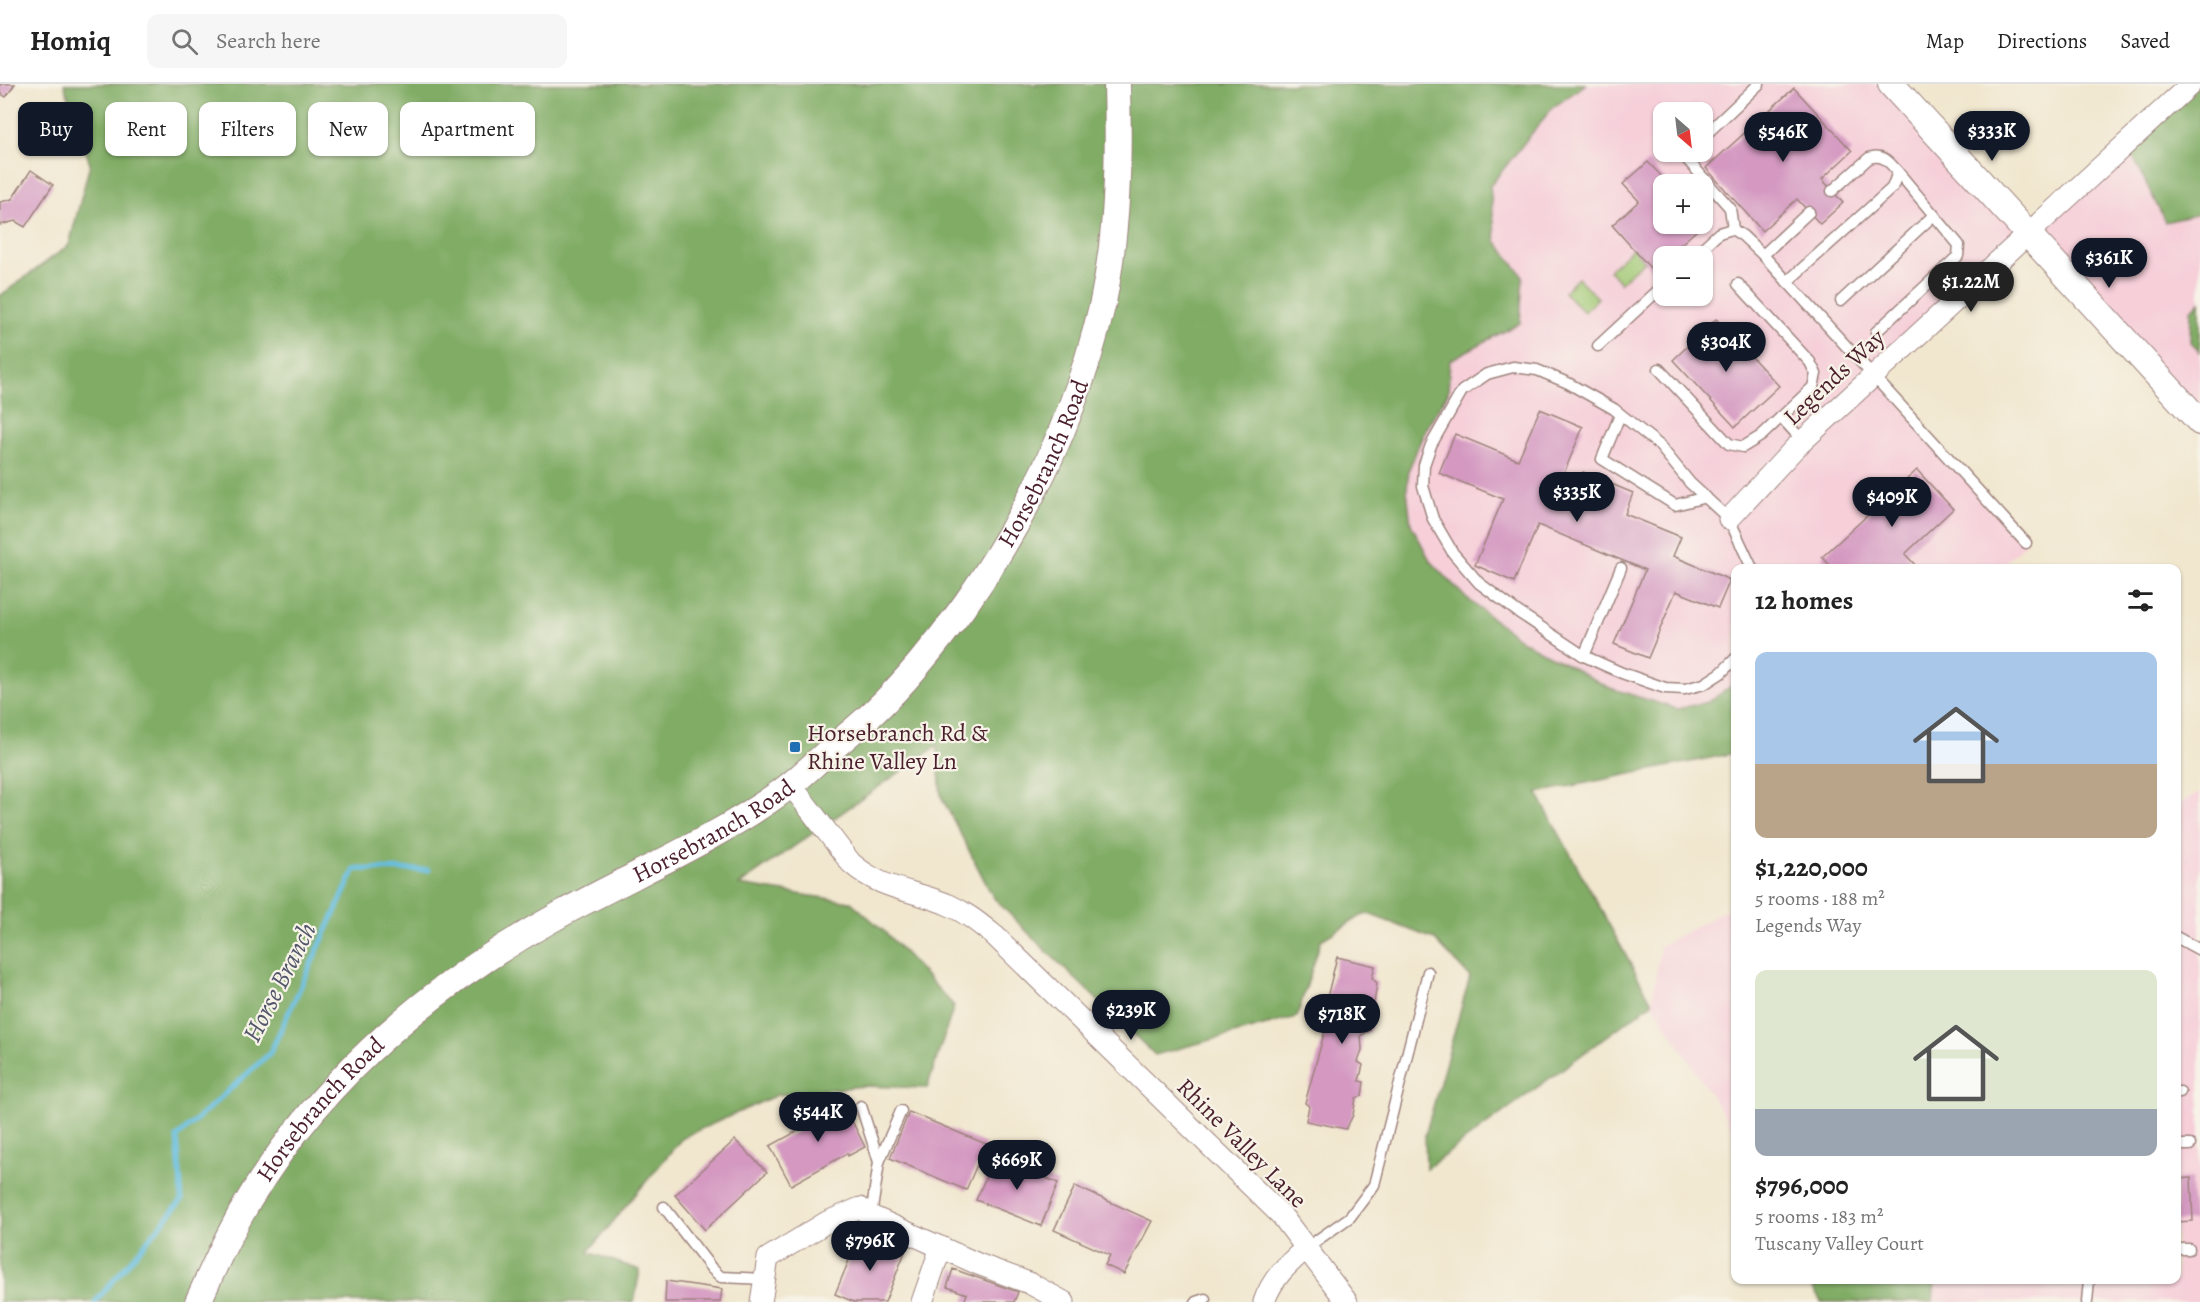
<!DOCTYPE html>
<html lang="en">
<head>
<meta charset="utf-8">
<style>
  body { margin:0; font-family:Alegreya,serif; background:#f6f6f6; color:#222; height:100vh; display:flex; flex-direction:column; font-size:22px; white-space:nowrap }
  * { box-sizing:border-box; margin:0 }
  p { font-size:20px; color:#767676 }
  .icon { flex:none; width:33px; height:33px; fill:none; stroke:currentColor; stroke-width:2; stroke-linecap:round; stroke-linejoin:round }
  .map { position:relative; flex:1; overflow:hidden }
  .panel { position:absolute; left:1731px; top:480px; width:450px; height:720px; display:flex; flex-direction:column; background:#fff; border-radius:12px; box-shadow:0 2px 4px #0004 }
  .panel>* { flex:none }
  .banner { position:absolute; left:18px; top:18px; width:570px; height:54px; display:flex; gap:12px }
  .needle { width:39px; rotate:152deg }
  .tools { position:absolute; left:1653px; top:18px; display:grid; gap:12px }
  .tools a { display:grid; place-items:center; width:60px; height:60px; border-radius:12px; background:#fff; box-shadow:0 2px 4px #0004; font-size:30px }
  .price { position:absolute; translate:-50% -51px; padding:0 14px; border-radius:21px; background:#111827; color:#fff; font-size:20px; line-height:39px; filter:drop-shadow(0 2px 3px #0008) }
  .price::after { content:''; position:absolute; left:50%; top:36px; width:18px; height:14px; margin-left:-9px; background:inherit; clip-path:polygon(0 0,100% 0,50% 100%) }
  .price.selected { background:#222; color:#fff }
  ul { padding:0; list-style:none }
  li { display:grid; align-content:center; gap:12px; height:318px; padding:0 24px }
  li span { display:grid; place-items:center; height:186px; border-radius:12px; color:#555 }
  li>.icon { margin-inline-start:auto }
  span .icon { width:108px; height:108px; fill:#fffc; stroke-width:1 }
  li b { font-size:26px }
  h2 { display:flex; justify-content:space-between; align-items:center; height:72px; padding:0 24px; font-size:26px }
  .tag { padding:0 21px; border-radius:12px; background:#fff; box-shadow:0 2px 4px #0004; font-size:21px; line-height:54px }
  .tag.selected { background:#111827; color:#fff }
  header { display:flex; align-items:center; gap:36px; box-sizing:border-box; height:84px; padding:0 30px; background:#fff; border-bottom:2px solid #e0e0e0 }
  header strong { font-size:28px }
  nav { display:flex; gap:33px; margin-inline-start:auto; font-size:21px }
  .search { width:420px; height:54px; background:#f6f6f6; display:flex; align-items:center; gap:15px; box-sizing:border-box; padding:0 21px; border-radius:12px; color:#767676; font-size:22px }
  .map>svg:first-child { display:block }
</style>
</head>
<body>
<header>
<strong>Homiq</strong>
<div class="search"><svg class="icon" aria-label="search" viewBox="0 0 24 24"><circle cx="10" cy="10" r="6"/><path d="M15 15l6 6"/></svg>Search here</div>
<nav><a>Map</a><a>Directions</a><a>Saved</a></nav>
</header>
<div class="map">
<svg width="2200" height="1218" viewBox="0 0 2200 1218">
  <rect width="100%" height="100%" fill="#f7f3e8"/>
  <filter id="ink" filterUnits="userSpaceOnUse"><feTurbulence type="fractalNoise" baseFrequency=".0167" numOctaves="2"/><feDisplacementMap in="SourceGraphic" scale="12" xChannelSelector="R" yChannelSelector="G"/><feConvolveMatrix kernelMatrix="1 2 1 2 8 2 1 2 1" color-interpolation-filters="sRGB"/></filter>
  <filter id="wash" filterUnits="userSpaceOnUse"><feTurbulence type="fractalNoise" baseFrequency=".008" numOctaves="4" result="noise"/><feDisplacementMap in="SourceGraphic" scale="24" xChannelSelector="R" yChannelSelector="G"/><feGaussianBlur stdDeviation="1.35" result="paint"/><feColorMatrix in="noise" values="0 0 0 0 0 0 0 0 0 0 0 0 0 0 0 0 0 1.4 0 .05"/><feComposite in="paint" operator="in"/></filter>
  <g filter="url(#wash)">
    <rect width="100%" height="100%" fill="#f1e7cf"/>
    <!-- built -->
    <g fill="#f6cfd9" fill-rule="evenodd">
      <path d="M1586 0H1891L2029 150 2200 0V338L2029 150 1873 291 2026 459 1999 484H1736L1735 596 1730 603 1708 618 1677 625 1610 604 1521 556 1466 514 1430 476 1411 440 1407 406 1409 385 1425 346 1448 309 1450 276 1520 239 1523 192 1496 157 1490 102 1552 24ZM1664 28H1702V68H1664ZM1664 100H1702V140H1664ZM1664 172H1702V212H1664Z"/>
      <polygon points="2200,708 2200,1218 1933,1218 1930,1196 2176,1196 2176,721"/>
      <polygon points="1735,821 1735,1049 1652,919 1660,862"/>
    </g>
    <!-- green -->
    <g fill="#a0c873" stroke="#75744f" stroke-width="1.5">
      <polygon points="1633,164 1644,177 1620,199 1609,186"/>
      <polygon points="1578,194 1598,214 1584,228 1564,208"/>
    </g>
    <!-- forest -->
    <g fill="#80ac65" stroke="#656648" stroke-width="1.5">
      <polygon points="64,0 1586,0 1552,24 1490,102 1496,157 1523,192 1520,239 1450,276 1448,309 1425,346 1409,385 1407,406 1411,440 1430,476 1466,514 1521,556 1610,604 1677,625 1708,618 1730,603 1735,596 1735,669 1537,709 1652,919 1426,1085 1425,1051 1470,893 1434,855 1366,829 1321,856 1297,933 1155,971 1039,860 993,813 941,712 937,662 739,801 851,818 885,848 954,922 927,1004 864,1002 777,1011 683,1053 588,1168 640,1186 634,1218 0,1218 0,212 69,161 90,80"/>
      <polygon points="2200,0 2200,130 2165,138 2127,60"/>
      <polygon points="2200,218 2200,268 2190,258 2191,226"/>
      <polygon points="1808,1196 1935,1196 1933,1218 1821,1218"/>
    </g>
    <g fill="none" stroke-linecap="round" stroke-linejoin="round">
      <!-- stream -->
      <polyline stroke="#61bcdf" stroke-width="5" points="95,1218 182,1116 177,1053 270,969 355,785 429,786"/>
    </g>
    <g id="blocks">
      <!-- building -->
      <g fill="#d498c1">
        <polygon points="0,0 15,0 6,13 0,9"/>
        <polygon points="1794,4 1852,67 1822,95 1843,119 1820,140 1797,115 1762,147 1706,84"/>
        <polygon points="1648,78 1669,100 1664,100 1664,140 1704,140 1667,172 1664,172 1664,176 1652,186 1612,141 1639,117 1623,100"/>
        <polygon points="31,86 53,101 25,143 15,137 0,141 0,118 12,115"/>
        <polygon points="1716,235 1779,302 1735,343 1673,276"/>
        <polygon points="1540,325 1583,343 1557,406 1573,412 1583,388 1633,409 1625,430 1681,453 1673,472 1730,496 1718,524 1676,507 1648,574 1614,560 1645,486 1538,441 1514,498 1475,481 1503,415 1439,389 1455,350 1518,376"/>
        <polygon points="1917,386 1953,425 1905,470 1918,484 1833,484 1822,473"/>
        <polygon points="1337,873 1375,882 1372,894 1377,899 1370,947 1361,951 1362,966 1358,978 1363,981 1359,997 1364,998 1362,1012 1356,1014 1353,1031 1346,1045 1306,1037 1309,1022 1305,1019 1327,939 1321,938"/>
        <polygon points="840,1013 865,1063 848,1072 848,1069 791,1101 770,1062 827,1031 822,1021"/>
        <polygon points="909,1028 986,1060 966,1106 890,1074"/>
        <polygon points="735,1056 767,1088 705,1146 675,1111"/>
        <polygon points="995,1072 1058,1099 1041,1142 976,1116"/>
        <polygon points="2191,1094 2193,1137 2176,1138 2176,1095"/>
        <polygon points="1075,1102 1152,1137 1124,1190 1105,1181 1110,1171 1054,1146"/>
        <polygon points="860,1150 905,1168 885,1218 854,1218 835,1210"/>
        <polygon points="953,1185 1018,1208 1014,1218 964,1218 967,1210 947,1203"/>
        <polygon points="666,1197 722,1205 720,1218 665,1218"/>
      </g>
    </g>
  </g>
  <g filter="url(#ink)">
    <use href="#blocks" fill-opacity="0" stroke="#9e837d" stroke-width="1.5"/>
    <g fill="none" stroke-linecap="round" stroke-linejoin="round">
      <defs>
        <g id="service">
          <polyline points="1702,54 1759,0"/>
          <polyline points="1688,68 1684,72 1730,124 1733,145"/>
          <polyline points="1763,171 1809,128"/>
          <polyline points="1694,172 1719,149 1732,145 1743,152 1763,171 2026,459"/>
          <path d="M1787 198 1892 104 1898 88C1889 78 1883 69 1869 74L1832 107"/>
          <polyline points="1841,217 1934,131"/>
          <polyline points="1876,248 1958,172 1959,161 1898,88"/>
          <polyline points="1598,262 1664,201"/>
          <polyline points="1659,285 1729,360 1743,363 1761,352 1813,303 1816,290 1810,278 1738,200"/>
          <polyline points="1620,331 1602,375 1675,421 1706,413"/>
          <polyline points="1781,333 1802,356"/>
          <polyline points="1584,572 1621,484"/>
          <polyline points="1736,574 1721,589 1704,600 1685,605 1665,604 1622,589 1584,572 1518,528 1479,499 1453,469 1433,435 1423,402 1424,381 1431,361 1462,307 1487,290 1513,283 1537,286 1568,299 1614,325 1659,361 1690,399 1729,435 1752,484"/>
          <polyline points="2176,853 2200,866"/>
          <polyline points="2176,1008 2180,1008"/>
          <polyline points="861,1022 879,1078 871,1132"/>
          <polyline points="2176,1061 2190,1061"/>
          <polyline points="879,1078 901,1027"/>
          <polyline points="664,1123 712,1185 721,1193 765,1195"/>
          <polyline points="1306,1164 1350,1133 1374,1101 1428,888"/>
          <polyline points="2176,1165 2189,1165"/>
          <polyline points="1196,1218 1205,1215"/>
          <polyline points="2087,1218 2089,1196"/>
        </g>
        <g id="minor">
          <polyline points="1729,435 1794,365 2191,0"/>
          <path d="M791 701 851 779C883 807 912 805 949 821 967 829 980 840 995 852L1282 1132 1347 1218"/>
          <polyline points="761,1218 768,1174 827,1138 860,1124 871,1132 978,1180 1029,1199 1064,1218"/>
          <polyline points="922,1218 941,1163"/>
          <path d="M1264 1218C1272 1194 1288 1180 1306 1164"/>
        </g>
        <g id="tertiary">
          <polyline points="1891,0 2200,338"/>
          <path id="s1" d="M198 1218C208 1196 218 1173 229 1152 302 1010 423 905 561 830 634 790 713 757 781 708 798 696 814 680 830 666 844 654 859 642 873 629 908 596 939 557 967 518 1031 426 1078 328 1103 218 1118 146 1119 73 1117 0"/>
        </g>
      </defs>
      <!-- service casing -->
      <use href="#service" stroke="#9e837d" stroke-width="13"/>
      <!-- minor casing -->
      <use href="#minor" stroke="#9e837d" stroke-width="23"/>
      <!-- tertiary casing -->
      <use href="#tertiary" stroke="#9e837d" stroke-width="28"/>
      <!-- service -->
      <use href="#service" stroke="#fff" stroke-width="10"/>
      <!-- minor -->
      <use href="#minor" stroke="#fff" stroke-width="21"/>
      <!-- tertiary -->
      <use href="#tertiary" stroke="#fff" stroke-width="26"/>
    </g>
  </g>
  <!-- markers -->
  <rect fill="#1f6fb2" stroke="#f7f3e8" stroke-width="2" x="789" y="657" width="12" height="12" rx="3"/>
  <g text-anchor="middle" stroke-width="4.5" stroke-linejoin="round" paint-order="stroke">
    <!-- street labels -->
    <g font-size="24" fill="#4a1f2b" stroke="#f7f3e8">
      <text transform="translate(1834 293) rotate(-43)" y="8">Legends Way</text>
      <text dy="8" stroke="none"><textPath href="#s1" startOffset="1220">Horsebranch Road</textPath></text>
      <text dy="8" stroke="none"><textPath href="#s1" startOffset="716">Horsebranch Road</textPath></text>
      <text dy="8" stroke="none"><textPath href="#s1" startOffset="230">Horsebranch Road</textPath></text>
      <text transform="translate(1242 1059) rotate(45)" y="8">Rhine Valley Lane</text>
    </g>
    <!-- poi labels -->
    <g font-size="24" fill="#4a1f2b" stroke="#f7f3e8" text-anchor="start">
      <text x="807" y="657">Horsebranch Rd &amp;<tspan x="807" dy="28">Rhine Valley Ln</tspan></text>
    </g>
    <!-- water labels -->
    <g font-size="26" font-style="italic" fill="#52566a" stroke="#f7f3e8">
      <text transform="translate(279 898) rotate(-63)" y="9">Horse Branch</text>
    </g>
  </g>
</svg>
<div class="tools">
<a><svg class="needle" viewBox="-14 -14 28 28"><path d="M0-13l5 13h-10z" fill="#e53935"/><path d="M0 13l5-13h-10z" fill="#767676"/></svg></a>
<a>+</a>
<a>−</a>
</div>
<b class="price" style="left:1992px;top:78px">$333K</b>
<b class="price" style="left:1783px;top:79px">$546K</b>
<b class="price" style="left:2109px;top:205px">$361K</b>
<b class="price selected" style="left:1971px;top:229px">$1.22M</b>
<b class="price" style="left:1726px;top:289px">$304K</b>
<b class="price" style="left:1577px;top:439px">$335K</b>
<b class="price" style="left:1892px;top:444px">$409K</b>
<b class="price" style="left:1131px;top:957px">$239K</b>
<b class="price" style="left:1342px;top:961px">$718K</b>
<b class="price" style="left:818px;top:1059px">$544K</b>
<b class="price" style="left:1017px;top:1107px">$669K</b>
<b class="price" style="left:870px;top:1188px">$796K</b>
<div class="banner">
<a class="tag selected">Buy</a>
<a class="tag">Rent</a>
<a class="tag">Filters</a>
<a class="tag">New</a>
<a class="tag">Apartment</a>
</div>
<section class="panel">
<h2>12 homes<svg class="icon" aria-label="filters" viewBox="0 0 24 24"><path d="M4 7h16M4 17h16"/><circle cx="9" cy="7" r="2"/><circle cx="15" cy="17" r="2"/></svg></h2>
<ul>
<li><span style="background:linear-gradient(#a9c7e8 60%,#b9a48a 0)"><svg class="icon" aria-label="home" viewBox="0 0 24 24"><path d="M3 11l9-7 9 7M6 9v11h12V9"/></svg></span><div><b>$1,220,000</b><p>5 rooms · 188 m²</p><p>Legends Way</p></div></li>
<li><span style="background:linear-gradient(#dfe7d0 75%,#9aa5b1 0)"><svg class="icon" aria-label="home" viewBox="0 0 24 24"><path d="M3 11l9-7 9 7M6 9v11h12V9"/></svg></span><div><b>$796,000</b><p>5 rooms · 183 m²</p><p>Tuscany Valley Court</p></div></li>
</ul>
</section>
</div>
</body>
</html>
